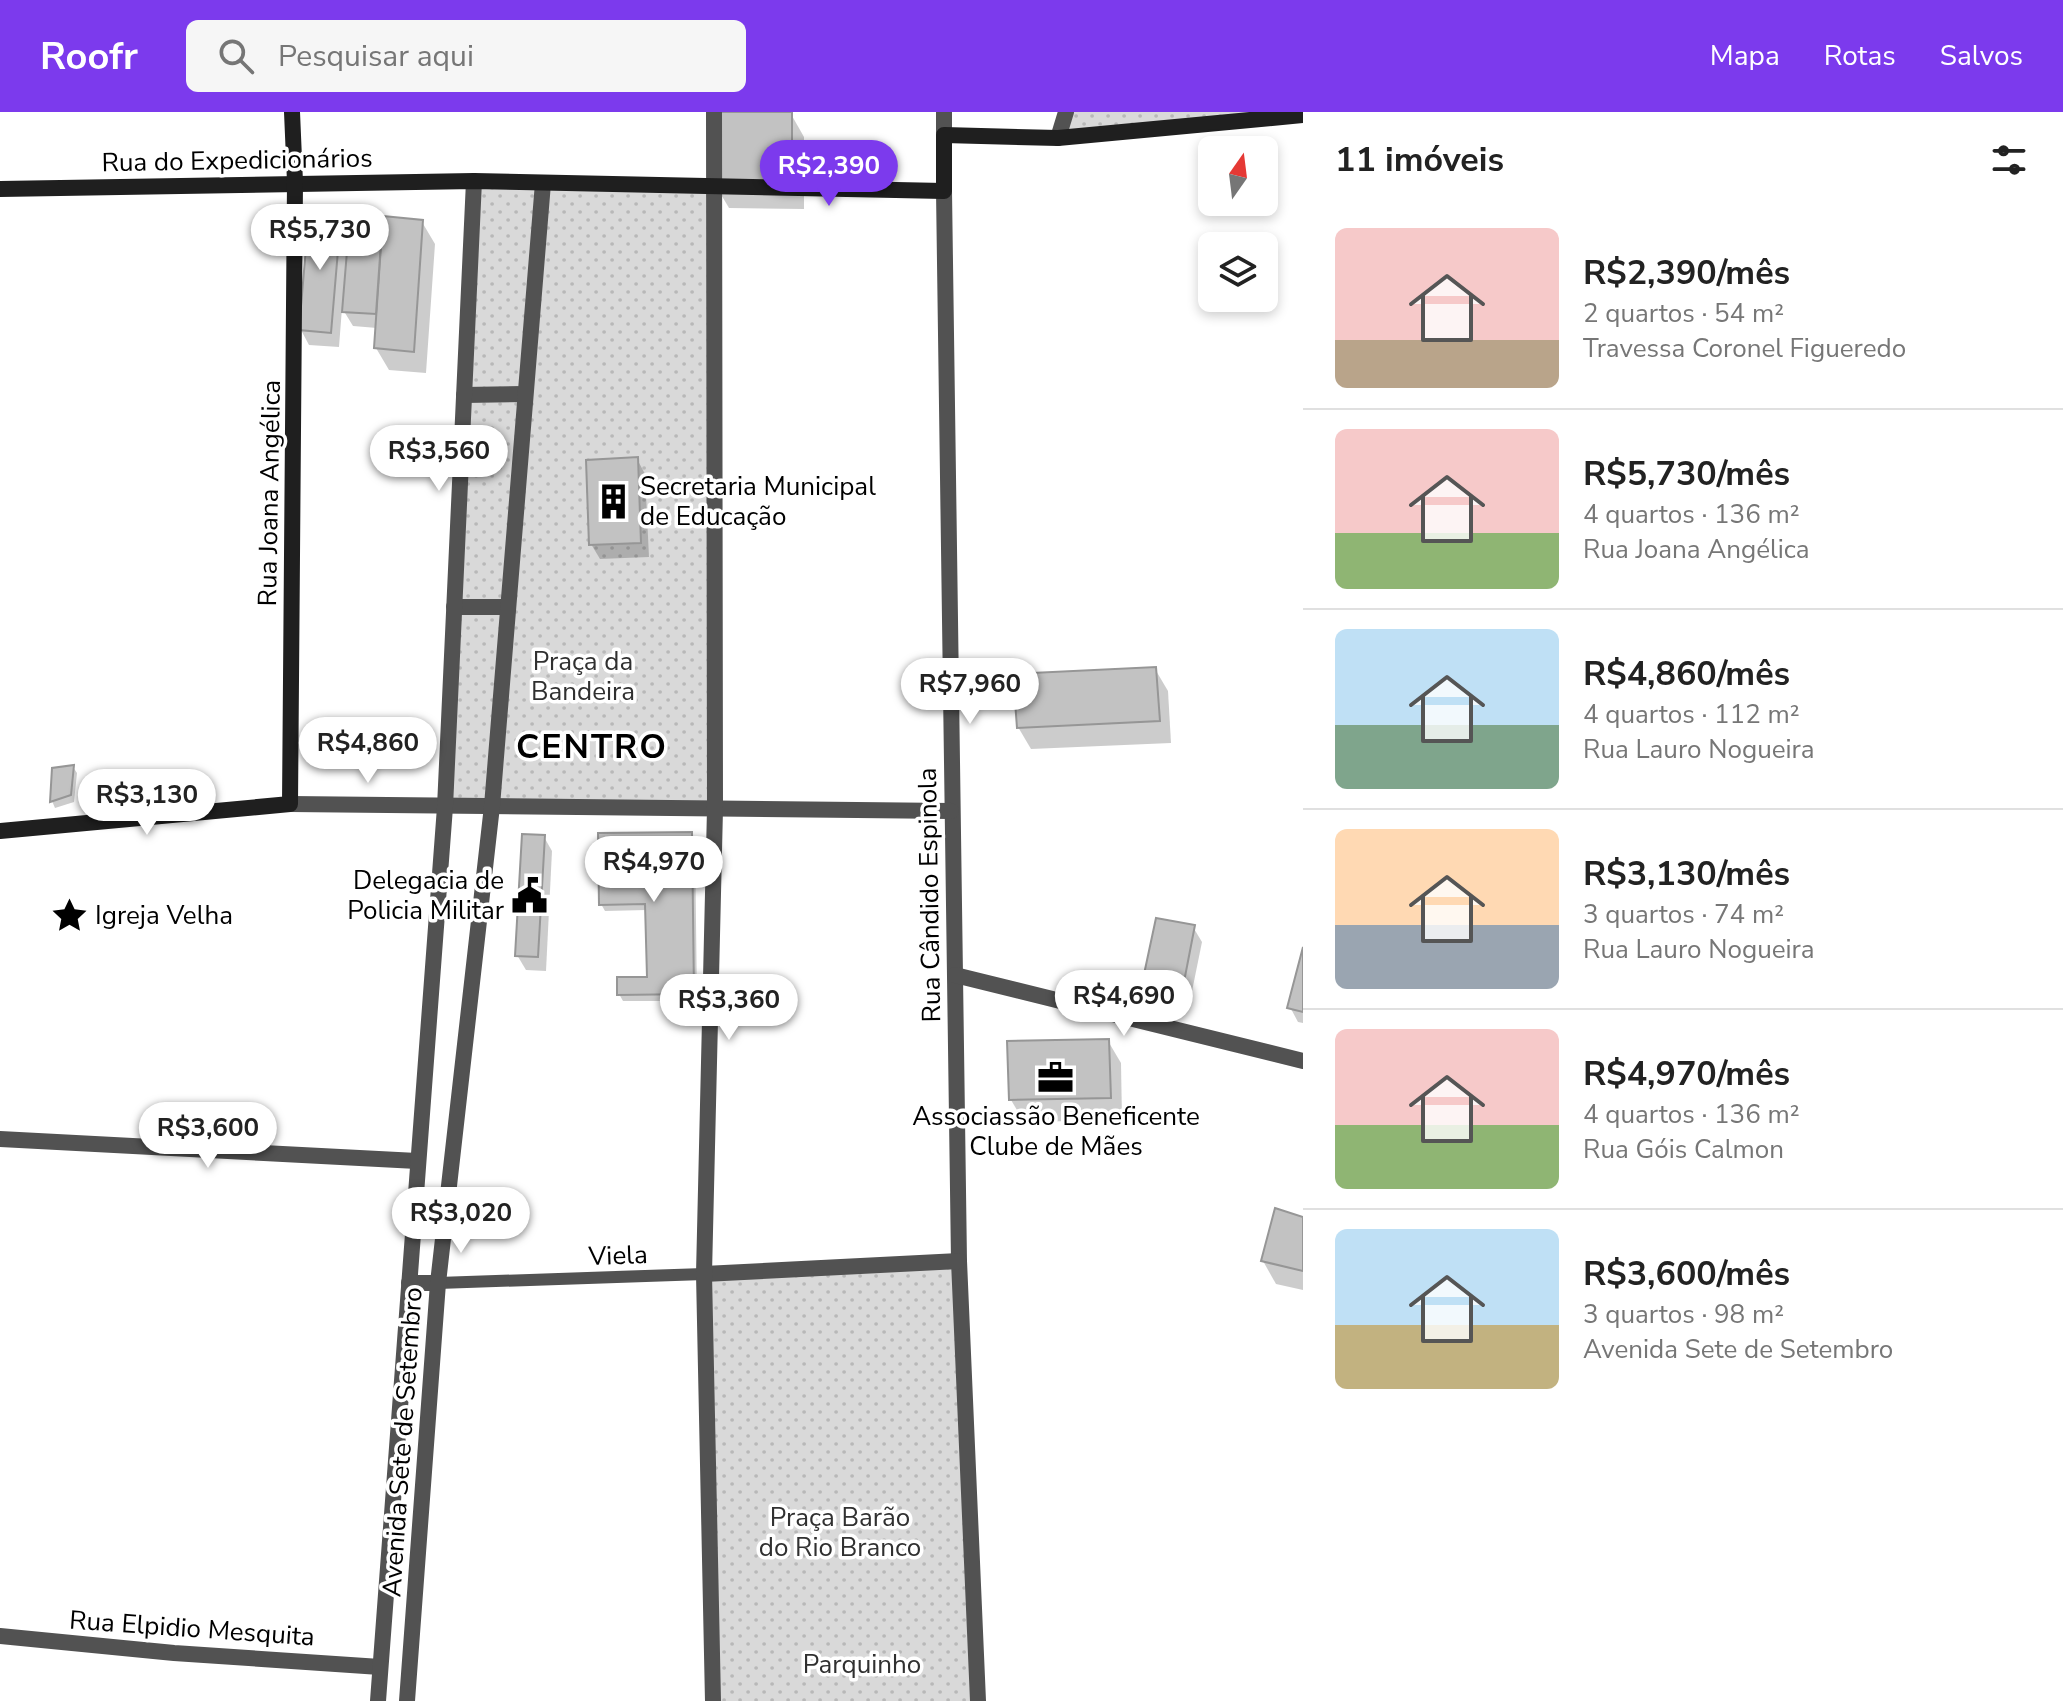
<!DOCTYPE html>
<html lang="pt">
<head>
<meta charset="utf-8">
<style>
  body { margin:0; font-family:"Nunito Sans",sans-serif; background:#f6f6f6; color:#222; height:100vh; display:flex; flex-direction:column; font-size:30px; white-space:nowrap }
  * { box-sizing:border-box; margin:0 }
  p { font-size:26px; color:#767676 }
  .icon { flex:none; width:44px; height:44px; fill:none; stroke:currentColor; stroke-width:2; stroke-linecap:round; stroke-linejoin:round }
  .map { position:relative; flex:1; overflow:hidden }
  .side { display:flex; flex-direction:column; background:#fff; width:760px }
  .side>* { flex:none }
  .needle { width:52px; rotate:14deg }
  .tools { position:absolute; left:1198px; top:24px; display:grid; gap:16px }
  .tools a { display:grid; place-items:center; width:80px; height:80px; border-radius:12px; background:#fff; box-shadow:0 4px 12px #0003; font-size:40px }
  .price { position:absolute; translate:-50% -68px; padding:0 18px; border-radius:28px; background:#fff; color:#222; font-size:26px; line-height:52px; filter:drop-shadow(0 2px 4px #0008) }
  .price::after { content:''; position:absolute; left:50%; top:48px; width:24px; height:18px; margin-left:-12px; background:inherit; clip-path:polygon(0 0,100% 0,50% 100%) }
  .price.on { background:#7c3aed; color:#fff }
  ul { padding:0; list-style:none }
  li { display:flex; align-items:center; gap:24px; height:200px; padding:0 32px }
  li+li { border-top:2px solid #e0e0e0 }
  li span { display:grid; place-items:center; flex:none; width:224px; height:160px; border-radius:12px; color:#555 }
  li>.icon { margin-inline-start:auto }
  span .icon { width:96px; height:96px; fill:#fffc; stroke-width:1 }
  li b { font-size:34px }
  h2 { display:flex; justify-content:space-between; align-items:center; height:96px; padding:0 32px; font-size:34px }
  header { display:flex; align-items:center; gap:48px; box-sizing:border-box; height:112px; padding:0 40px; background:#7c3aed; color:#fff }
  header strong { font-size:38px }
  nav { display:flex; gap:44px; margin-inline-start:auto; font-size:28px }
  .search { width:560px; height:72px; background:#f6f6f6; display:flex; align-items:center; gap:20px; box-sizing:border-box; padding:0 28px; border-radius:12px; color:#767676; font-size:30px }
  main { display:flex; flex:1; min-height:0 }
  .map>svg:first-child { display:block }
</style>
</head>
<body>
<header>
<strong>Roofr</strong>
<div class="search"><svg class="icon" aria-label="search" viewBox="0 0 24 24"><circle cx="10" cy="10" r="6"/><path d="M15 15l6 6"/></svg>Pesquisar aqui</div>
<nav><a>Mapa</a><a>Rotas</a><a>Salvos</a></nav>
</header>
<main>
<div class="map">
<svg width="1303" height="1589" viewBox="0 0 1303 1589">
  <defs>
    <pattern id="park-dots" width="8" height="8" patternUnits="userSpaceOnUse" patternTransform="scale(2)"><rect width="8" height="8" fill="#d9d9d9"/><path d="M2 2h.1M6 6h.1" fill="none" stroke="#b8b8b8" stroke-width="1.8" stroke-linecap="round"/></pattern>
  </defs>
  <rect width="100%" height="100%" fill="#fff"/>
  <!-- park -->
  <g fill="url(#park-dots)">
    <polygon points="1066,0 1303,0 1059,26"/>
    <polygon points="474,69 714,74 715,697 445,695"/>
    <polygon points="959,1149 978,1589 713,1589 704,1162"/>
  </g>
  <!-- shadow -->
  <g fill="#0003">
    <polygon points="791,2 804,25 804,97 729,96 716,74"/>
    <polygon points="340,105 349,120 348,129 383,132 422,110 435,132 426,261 389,258 376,236 377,216 353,214 342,196 339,235 309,233 301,218"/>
    <polygon points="637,347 645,362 649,445 600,447 591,432"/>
    <polygon points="1155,557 1168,579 1171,631 1031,637 1018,615"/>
    <polygon points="73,655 77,661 74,690 55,696 52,689"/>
    <polygon points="691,722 695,729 697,889 623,889 619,882 649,867 647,798 605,799 601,792"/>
    <polygon points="544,725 552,739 546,859 526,858 517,843"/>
    <polygon points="1193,815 1202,830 1190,889 1154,881 1146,866"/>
    <polygon points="1303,843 1303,911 1298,910 1290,895"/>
    <polygon points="1108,929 1121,951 1122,1008 1024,1010 1011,988"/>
    <polygon points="1303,1107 1303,1178 1276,1172 1263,1149"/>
  </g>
  <!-- building -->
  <g fill="#c2c2c2" stroke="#969696" stroke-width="2">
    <polygon points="714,0 792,0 792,75 714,74"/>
    <polygon points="309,100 341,103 331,221 299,218"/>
    <polygon points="383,104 423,108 414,240 374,236"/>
    <polygon points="348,127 381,130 376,202 342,200"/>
    <polygon points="638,345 641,431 589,433 586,348"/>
    <polygon points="1156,555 1160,609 1017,616 1013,562"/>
    <polygon points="74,653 71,683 50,690 52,656"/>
    <polygon points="692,720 694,882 617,883 617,865 647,865 645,792 599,793 598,721"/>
    <polygon points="522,722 545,723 538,845 515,844"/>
    <polygon points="1156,806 1195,813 1183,875 1143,867"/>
    <polygon points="1303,835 1303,900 1287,896"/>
    <polygon points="1109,927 1111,986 1009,988 1007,929"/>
    <polygon points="1275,1096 1303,1105 1303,1159 1261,1149"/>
  </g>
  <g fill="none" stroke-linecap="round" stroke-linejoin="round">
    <!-- service -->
    <polyline stroke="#525252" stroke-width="12" points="438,1171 704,1162"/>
    <!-- minor -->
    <g stroke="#525252" stroke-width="16">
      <polyline points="944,23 944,0"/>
      <polyline points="1058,26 1066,0"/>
      <polyline points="944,79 959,1149 978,1589"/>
      <polyline points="290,692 951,699"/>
      <polyline points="955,863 1303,949"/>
      <polyline points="0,1027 417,1049"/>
      <polyline points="704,1162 959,1149"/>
      <polyline points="409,1171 438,1171"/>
      <polyline points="0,1524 174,1541 380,1555"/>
      <polyline points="713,1589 704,1162 715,697 714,0"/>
    </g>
    <!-- tertiary -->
    <g stroke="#525252" stroke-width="16">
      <polyline points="464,283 525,282"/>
      <polyline points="454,495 508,495"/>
      <polyline points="378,1589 445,695 474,69"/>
      <polyline points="407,1589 438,1171 492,694 543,71"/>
    </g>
    <!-- secondary -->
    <g stroke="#1f1f1f" stroke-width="16">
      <polyline points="0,77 474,69 944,79 944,23 1058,26 1303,3"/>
      <polyline points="0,719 290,692 295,70 292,0"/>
    </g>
  </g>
  <!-- icons -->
  <defs>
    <symbol id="building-bare" viewBox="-9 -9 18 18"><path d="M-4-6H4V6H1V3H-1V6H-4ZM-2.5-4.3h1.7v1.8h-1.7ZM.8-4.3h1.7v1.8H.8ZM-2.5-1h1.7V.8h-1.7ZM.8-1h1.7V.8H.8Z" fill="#000" stroke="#fff" stroke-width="2.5" paint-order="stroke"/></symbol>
    <symbol id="civic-bare" viewBox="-9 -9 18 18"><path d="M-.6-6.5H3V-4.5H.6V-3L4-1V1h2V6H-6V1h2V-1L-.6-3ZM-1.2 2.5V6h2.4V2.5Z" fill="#000" stroke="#fff" stroke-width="2.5" paint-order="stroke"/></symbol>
    <symbol id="sight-bare" viewBox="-9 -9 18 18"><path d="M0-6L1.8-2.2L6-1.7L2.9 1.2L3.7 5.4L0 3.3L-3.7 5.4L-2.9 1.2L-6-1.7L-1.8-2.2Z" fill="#000" stroke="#fff" stroke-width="2.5" paint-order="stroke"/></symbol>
    <symbol id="office-bare" viewBox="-9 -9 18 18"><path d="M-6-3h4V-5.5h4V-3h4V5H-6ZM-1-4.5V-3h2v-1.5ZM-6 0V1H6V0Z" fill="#000" stroke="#fff" stroke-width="2.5" paint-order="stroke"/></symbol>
  </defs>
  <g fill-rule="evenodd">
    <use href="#building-bare" x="588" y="364" width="51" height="51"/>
    <use href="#civic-bare" x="504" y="758" width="51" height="51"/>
    <use href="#sight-bare" x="44" y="778" width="51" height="51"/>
    <use href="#office-bare" x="1030" y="940" width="51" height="51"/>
  </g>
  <g text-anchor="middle" stroke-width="7" stroke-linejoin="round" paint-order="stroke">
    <!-- street labels -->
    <g font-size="26" fill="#000" stroke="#fff">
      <text transform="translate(237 48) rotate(-1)" y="9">Rua do Expedicionários</text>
      <text transform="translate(269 381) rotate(-89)" y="9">Rua Joana Angélica</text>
      <text transform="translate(929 783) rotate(-91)" y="9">Rua Cândido Espinola</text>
      <text transform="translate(618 1143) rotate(-2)" y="9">Viela</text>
      <text transform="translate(402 1330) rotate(-86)" y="9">Avenida Sete de Setembro</text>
      <text transform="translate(192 1516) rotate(4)" y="9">Rua Elpidio Mesquita</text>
    </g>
    <!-- poi labels -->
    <g font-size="26" fill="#000" stroke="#fff" text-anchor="start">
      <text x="640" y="383">Secretaria Municipal<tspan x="640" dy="30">de Educação</tspan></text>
      <text x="504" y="777" text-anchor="end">Delegacia de<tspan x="504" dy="30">Policia Militar</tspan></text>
      <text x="95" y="812">Igreja Velha</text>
      <text x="1056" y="1013" text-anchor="middle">Associassão Beneficente<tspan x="1056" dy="30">Clube de Mães</tspan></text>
    </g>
    <!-- park labels -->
    <g font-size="26" fill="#303030" stroke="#fff">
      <text x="583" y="558">Praça da<tspan x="583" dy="30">Bandeira</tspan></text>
      <text x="840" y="1414">Praça Barão<tspan x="840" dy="30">do Rio Branco</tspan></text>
      <text x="862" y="1561">Parquinho</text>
    </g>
    <!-- district labels -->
    <g font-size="34" font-weight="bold" letter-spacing="2" fill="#000" stroke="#fff">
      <text x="592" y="646">CENTRO</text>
    </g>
  </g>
</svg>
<div class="tools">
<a><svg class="needle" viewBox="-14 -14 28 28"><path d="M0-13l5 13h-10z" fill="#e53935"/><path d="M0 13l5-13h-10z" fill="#767676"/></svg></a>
<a><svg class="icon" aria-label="layers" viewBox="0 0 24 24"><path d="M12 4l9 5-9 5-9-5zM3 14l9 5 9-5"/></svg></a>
</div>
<b class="price on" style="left:829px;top:96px">R$2,390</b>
<b class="price" style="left:320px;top:160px">R$5,730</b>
<b class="price" style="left:439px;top:381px">R$3,560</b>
<b class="price" style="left:970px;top:614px">R$7,960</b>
<b class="price" style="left:368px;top:673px">R$4,860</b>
<b class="price" style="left:147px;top:725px">R$3,130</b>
<b class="price" style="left:654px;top:792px">R$4,970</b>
<b class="price" style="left:1124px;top:926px">R$4,690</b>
<b class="price" style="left:729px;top:930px">R$3,360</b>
<b class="price" style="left:208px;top:1058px">R$3,600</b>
<b class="price" style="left:461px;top:1143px">R$3,020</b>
</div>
<section class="side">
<h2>11 imóveis<svg class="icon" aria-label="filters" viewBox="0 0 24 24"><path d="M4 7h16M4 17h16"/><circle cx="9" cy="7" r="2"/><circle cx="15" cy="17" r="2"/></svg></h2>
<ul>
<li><span style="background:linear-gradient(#f6c9c9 70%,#b9a48a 0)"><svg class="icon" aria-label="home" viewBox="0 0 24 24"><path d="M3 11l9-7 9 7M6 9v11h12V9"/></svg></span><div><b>R$2,390/mês</b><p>2 quartos · 54 m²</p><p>Travessa Coronel Figueredo</p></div></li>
<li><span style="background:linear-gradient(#f6c9c9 65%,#8fb573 0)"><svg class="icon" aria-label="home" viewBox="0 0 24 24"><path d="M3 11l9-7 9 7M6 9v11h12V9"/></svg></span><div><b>R$5,730/mês</b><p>4 quartos · 136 m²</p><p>Rua Joana Angélica</p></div></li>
<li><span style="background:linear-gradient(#bfe0f5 60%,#7fa58c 0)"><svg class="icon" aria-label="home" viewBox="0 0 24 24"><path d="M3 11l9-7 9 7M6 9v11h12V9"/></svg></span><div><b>R$4,860/mês</b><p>4 quartos · 112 m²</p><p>Rua Lauro Nogueira</p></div></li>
<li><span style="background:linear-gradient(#ffd9b3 60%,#9aa5b1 0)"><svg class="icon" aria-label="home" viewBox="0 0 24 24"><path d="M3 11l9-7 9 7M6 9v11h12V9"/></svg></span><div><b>R$3,130/mês</b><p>3 quartos · 74 m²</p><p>Rua Lauro Nogueira</p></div></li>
<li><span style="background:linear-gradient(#f6c9c9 60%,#8fb573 0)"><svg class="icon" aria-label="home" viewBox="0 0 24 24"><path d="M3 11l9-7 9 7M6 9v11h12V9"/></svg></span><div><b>R$4,970/mês</b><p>4 quartos · 136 m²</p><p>Rua Góis Calmon</p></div></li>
<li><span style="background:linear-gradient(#bfe0f5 60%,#c2b280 0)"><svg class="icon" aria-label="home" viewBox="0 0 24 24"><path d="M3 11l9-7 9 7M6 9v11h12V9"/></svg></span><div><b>R$3,600/mês</b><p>3 quartos · 98 m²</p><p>Avenida Sete de Setembro</p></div></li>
</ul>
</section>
</main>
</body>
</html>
